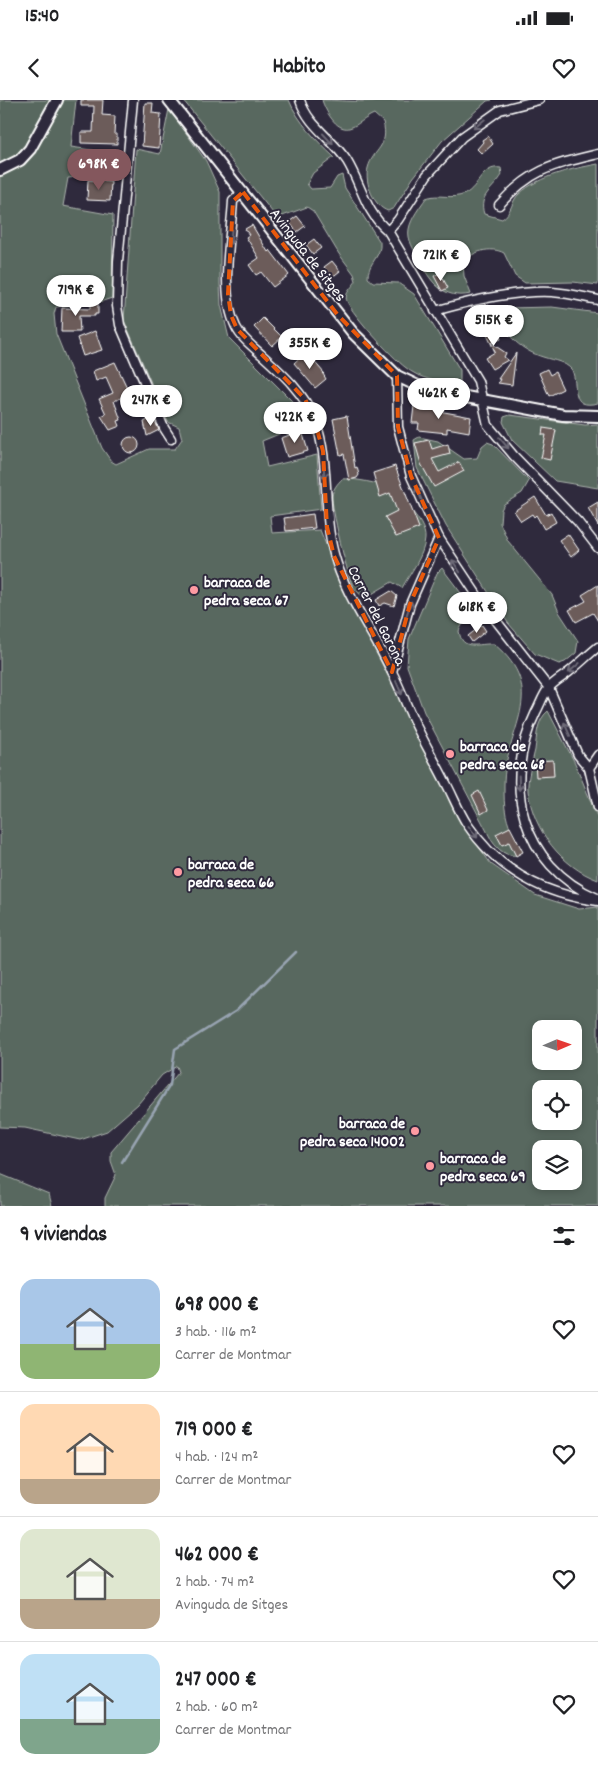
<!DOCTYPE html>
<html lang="es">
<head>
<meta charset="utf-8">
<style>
  body { margin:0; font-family:Dekko,sans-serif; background:#f2f2f2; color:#202124; height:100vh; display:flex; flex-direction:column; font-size:19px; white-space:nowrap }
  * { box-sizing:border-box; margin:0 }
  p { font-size:16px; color:#757577 }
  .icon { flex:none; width:28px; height:28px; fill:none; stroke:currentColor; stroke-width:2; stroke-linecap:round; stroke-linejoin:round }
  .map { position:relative; height:1106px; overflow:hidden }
  .panel { display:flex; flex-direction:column; background:#fff; flex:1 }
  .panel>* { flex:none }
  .needle { width:32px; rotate:88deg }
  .buttons { position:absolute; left:532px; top:920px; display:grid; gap:10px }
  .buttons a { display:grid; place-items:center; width:50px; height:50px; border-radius:10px; background:#fff; box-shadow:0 2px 8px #0003; font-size:25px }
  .price { position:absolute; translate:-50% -42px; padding:0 11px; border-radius:18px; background:#fff; color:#222; font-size:16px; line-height:32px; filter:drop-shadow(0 1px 2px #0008) }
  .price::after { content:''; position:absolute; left:50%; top:30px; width:15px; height:11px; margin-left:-8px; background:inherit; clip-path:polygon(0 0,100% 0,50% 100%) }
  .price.on { background:#84575d; color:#fff }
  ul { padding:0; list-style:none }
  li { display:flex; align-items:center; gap:15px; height:125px; padding:0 20px }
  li+li { border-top:1px solid #e0e0e0 }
  li span { display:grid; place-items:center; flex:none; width:140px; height:100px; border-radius:15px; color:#555 }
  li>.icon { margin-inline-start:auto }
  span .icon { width:60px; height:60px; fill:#fffc; stroke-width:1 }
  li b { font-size:21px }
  h2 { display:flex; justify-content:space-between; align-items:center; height:60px; padding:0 20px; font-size:21px }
  .status { display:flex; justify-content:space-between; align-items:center; height:35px; padding:0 25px; background:#fff; direction:ltr }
  .status svg { height:14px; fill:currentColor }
  header { display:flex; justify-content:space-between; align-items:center; height:65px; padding:0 20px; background:#fff; font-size:22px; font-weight:800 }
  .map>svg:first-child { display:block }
</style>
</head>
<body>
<div class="status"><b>15:40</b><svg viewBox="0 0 49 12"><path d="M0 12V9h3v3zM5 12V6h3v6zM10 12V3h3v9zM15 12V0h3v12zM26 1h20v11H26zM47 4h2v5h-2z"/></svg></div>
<header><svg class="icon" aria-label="back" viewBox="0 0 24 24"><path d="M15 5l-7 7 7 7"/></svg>Habito<svg class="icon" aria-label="heart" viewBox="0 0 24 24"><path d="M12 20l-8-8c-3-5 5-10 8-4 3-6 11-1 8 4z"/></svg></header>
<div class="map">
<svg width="598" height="1106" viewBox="0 0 598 1106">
  <rect width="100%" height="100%" fill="#2f2a3d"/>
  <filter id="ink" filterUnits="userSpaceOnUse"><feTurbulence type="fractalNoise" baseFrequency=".02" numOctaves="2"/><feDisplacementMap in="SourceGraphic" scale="10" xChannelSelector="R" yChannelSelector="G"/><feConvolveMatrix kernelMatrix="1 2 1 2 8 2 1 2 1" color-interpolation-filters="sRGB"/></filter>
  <g filter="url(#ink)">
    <!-- green -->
    <g fill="#59685e" stroke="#acb4ae" fill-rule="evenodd">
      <path d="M0 0H76L71 47 118 54 116 73 68 78 63 106 113 115 112 198 97 203 56 207 54 214 56 234 102 348 111 361 116 364 149 349H175L182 339 179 327 168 322 124 220 136 49 160 54 169 9 206 61 220 92V184L221 205 229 238 291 300 308 322 262 341 267 367 317 355 321 409 270 416 272 433 320 430 340 479 458 718 491 764 535 795 579 809 598 807V1106H105V1098L116 1075 111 1061V1052L179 972 177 966 162 975 138 1004 107 1031 80 1040 25 1028 0 1027ZM541 929H574V961H541ZM541 989H574V1021H541ZM541 1049H574V1081H541Z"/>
      <path d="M183 0H289C298 22 317 41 334 57L313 73 307 84 311 89 330 88 337 77 342 75 345 88 380 142C382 157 367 163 368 178L373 182 398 183 414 194 460 270V282C442 284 419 279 405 267 394 259 345 208 346 197 347 191 353 186 356 181L354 174 339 154 313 111 307 107 277 118Z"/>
      <path d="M322 0C332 0 371 3 377 0H492L487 1 442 41 413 78 394 108 388 111C374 107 364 82 368 68 373 49 390 47 383 22L374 14C366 17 357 26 349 28 336 31 325 10 322 0Z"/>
      <path d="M598 64V185L573 182 525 183 515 176 504 153C491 146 472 151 463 163L464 176 471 194C442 200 430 181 418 158 414 149 407 140 409 129 411 118 420 107 426 98 438 93 452 100 465 94 479 87 482 65 501 68L502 75C493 90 478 95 484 114L502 119C512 113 511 101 519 94 540 75 572 69 598 64Z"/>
      <path d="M552 207 598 213V303C569 310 579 286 572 270 564 261 555 261 543 257 523 251 505 236 498 215L501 210 507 208Z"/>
      <polygon points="510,315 585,325 598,324 598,388 555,381 512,340 503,322 504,317"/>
      <polygon points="419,337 438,341 464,359 477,358 482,346 487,342 493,344 529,381 522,393 504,404 501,410 500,423 508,441 552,495 559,512 578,541 576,553 565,562 559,564 535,554 508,523 446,426 417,368 414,340"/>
      <path d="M342 379C349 378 373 382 380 385 395 391 427 421 425 439 424 456 410 473 402 488L392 482 365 498C359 494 355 490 352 484 347 474 331 406 332 396 333 389 337 384 342 379Z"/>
      <path d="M442 468 470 505 472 512 471 519 462 525 459 531C462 552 478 543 494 544 551 591 504 630 504 685 504 695 504 706 506 715 509 730 517 740 517 755 507 757 498 750 492 741L424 612 407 566 409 539 437 473Z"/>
      <path d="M548 611 575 663 598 719V780C562 767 533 730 528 691 527 679 532 663 535 650 537 636 536 621 548 611Z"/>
      <polygon points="0,1074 49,1094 52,1106 0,1106"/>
    </g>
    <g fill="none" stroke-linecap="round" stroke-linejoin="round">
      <!-- stream -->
      <polyline stroke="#98a4b2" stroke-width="2.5" points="122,1062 170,985 175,949 236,911 296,852"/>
    </g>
    <!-- building -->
    <g fill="#6c5c5a" stroke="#fff">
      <polygon points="81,0 103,0 102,15 115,16 114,34 117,34 117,44 81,43 81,32 93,32 94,6 81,6"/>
      <polygon points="145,3 153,3 152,13 161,14 159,48 142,46"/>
      <polygon points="488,36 493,44 482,54 477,49 483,42 482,40"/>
      <polygon points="88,80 111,82 110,101 87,100"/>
      <polygon points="297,116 305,126 297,132 289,122"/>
      <polygon points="252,125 268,152 270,150 289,175 273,187 261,172 256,175 249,165 259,158 246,137 249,135 245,129"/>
      <polygon points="314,139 321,148 313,154 306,145"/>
      <polygon points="332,161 340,171 331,178 324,167"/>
      <polygon points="440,173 448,188 442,191 434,176"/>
      <polygon points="90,203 98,203 98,214 95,214 95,216 79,216 80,232 61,232 62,208 90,209"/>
      <polygon points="263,218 282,237 272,246 254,227"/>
      <polygon points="493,221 501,239 491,243 506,253 504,257 508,260 492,269 485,258 495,252 483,226"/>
      <polygon points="95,231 102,250 83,256 77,238"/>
      <polygon points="306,252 324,273 323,274 326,279 315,288 294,263"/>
      <polygon points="516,253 512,285 498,283 500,279 498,279"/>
      <polygon points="115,262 130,294 114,301 121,320 118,321 120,326 110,330 101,316 106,314 99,299 113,293 106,277 96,281 93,271"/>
      <polygon points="547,269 550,275 555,272 563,289 549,296 539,273"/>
      <polygon points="425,305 439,307 439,311 471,317 469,332 447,328 447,333 418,330 419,323 412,323 414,306 425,307"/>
      <polygon points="347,316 355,368 357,367 359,375 357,378 349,380 344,354 340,355 333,319"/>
      <polygon points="153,317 159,330 147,336 144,322"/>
      <polygon points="543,328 556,330 550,360 541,358 546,335 542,335"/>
      <polygon points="302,331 308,351 287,357 281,338"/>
      <circle cx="131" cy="345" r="8"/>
      <polygon points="429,340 432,349 448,344 450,354 432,359 439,372 459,362 464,371 434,387 421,364 415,343"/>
      <polygon points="395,366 419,428 396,437 385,417 397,411 390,393 380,397 373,373"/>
      <polygon points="535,397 546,415 551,412 556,422 544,429 536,415 534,417 532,414 521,421 514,411"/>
      <polygon points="598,402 598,426 588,408"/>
      <polygon points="313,414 315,428 286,431 284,418"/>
      <polygon points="568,434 579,450 571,457 559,440"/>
      <polygon points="598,485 598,521 593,513 576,522 569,510 586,501 582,495"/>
      <polygon points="391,491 397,496 394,506 385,503 379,506 376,500"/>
      <polygon points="482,525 486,531 472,542 468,536"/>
      <polygon points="553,660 554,676 536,677 535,661"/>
      <polygon points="479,691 488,710 481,714 472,695"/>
      <polygon points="510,727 523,752 516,756 509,742 502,745 496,734"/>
    </g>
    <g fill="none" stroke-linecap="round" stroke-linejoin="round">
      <defs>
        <g id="street">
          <polyline points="133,0 118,161 117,206 120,225 164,328 171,339"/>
          <path d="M300 0C308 26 333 39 347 61 362 86 365 112 388 131L478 281 488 325 514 356 578 422 598 448"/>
          <path d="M243 92 233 101C231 138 219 193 236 227 241 238 253 247 262 255 283 274 304 293 315 320 331 363 322 410 334 454 345 496 374 533 392 572 400 587 405 603 413 619 423 641 435 661 446 683 453 696 459 712 467 724 498 770 544 795 598 801"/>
          <path d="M499 105C531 69 552 65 598 54"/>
          <polyline points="388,131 398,120 427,75 462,37 500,10 539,0"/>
          <path d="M435 211C470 201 516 190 552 192 568 193 583 197 598 200"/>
          <polyline points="397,276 398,327 411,376 439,438 483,504 549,588 578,655 589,668 598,707"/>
          <polyline points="392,572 410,504 439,438"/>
          <polyline points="589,668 598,655"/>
          <path d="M597 798C521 765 501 684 536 612 540 605 543 595 548 589 553 582 563 577 569 572 579 564 588 555 598 547"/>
        </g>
        <g id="secondary">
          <polyline points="169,0 353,233 397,276 420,287 439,292 563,315 598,316"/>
          <polyline points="0,70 20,60 30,49 57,0"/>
        </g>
      </defs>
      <!-- street casing -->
      <use href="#street" stroke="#fff" stroke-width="11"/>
      <!-- secondary casing -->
      <use href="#secondary" stroke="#fff" stroke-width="14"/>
      <!-- street -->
      <use href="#street" stroke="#2f2a3d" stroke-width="8"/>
      <!-- secondary -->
      <use href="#secondary" stroke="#2f2a3d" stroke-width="10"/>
    </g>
    <!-- one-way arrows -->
    <defs><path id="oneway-shaft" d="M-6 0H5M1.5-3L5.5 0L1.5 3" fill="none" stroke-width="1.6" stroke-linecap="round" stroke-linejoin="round" transform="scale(1.25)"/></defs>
    <g stroke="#6d6a77">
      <use href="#oneway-shaft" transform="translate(479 24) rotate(141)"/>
      <use href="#oneway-shaft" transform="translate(328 39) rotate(47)"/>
      <use href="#oneway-shaft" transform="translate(231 137) rotate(94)"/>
      <use href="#oneway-shaft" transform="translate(504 343) rotate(50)"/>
      <use href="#oneway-shaft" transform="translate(324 371) rotate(87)"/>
      <use href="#oneway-shaft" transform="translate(419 394) rotate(-114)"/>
      <use href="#oneway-shaft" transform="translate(456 466) rotate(-123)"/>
      <use href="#oneway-shaft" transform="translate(409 508) rotate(-71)"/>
      <use href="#oneway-shaft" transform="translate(574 568) rotate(139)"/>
      <use href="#oneway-shaft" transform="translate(399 588) rotate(67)"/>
      <use href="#oneway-shaft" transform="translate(567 629) rotate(-114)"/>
      <use href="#oneway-shaft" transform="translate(519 683) rotate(88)"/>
      <use href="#oneway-shaft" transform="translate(473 732) rotate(53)"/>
    </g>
  </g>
  <!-- marked area -->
  <path fill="none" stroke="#e8590c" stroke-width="4" stroke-dasharray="10 6" stroke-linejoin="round" d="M243 92 337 214 397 276 398 327 411 376 439 438 410 504 392 572 334 456 327 427 323 351 314 319 305 299 237 229 231 215 228 194 233 101Z"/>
  <!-- markers -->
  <g fill="#ff9aa2" stroke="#2f2a3d" stroke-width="2">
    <circle cx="194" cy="490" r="5"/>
    <circle cx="450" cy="654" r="5"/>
    <circle cx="178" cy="772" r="5"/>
    <circle cx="415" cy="1031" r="5"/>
    <circle cx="430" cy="1066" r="5"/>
  </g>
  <g text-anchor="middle" stroke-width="4" stroke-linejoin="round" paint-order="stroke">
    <!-- street labels -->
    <g font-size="16" fill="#fff" stroke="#2f2a3d">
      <text transform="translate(309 154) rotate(52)" y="6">Avinguda de Sitges</text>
      <text transform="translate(378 515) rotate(63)" y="6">Carrer del Garona</text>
    </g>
    <!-- poi labels -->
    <g font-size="16" font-weight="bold" fill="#fff" stroke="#2f2a3d" text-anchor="start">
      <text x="204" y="487">barraca de<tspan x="204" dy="18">pedra seca 67</tspan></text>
      <text x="460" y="651">barraca de<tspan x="460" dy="18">pedra seca 68</tspan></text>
      <text x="188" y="769">barraca de<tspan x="188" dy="18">pedra seca 66</tspan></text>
      <text x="405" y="1028" text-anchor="end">barraca de<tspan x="405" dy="18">pedra seca 14002</tspan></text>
      <text x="440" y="1063">barraca de<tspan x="440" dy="18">pedra seca 69</tspan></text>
    </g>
  </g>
</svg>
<div class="buttons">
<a><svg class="needle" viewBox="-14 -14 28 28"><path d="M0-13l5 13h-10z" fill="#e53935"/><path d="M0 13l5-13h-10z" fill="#757577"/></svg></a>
<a><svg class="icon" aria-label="locate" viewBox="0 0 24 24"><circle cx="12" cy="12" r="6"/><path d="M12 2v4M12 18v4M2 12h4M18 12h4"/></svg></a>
<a><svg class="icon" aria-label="layers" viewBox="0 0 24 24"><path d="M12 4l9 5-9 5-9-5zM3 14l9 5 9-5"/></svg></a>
</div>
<b class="price on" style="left:99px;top:91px">698K €</b>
<b class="price" style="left:441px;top:182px">721K €</b>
<b class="price" style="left:76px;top:217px">719K €</b>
<b class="price" style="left:494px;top:247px">515K €</b>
<b class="price" style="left:310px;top:270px">355K €</b>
<b class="price" style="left:439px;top:320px">462K €</b>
<b class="price" style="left:151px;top:327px">247K €</b>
<b class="price" style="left:295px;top:344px">422K €</b>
<b class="price" style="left:477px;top:534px">618K €</b>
</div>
<section class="panel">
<h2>9 viviendas<svg class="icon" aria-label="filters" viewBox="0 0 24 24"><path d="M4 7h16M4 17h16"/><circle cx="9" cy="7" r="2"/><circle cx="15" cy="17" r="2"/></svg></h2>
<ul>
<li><span style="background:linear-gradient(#a9c7e8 65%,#8fb573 0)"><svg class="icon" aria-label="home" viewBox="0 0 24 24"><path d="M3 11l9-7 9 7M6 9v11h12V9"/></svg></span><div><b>698 000 €</b><p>3 hab. · 116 m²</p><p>Carrer de Montmar</p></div><svg class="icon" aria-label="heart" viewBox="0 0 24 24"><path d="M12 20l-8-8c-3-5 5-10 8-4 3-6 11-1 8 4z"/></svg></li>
<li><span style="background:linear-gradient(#ffd9b3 75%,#b9a48a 0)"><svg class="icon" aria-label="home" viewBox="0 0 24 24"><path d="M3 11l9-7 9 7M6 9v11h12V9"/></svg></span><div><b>719 000 €</b><p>4 hab. · 124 m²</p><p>Carrer de Montmar</p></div><svg class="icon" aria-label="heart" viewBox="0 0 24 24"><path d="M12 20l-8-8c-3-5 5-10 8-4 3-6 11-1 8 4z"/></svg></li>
<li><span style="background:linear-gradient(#dfe7d0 70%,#b9a48a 0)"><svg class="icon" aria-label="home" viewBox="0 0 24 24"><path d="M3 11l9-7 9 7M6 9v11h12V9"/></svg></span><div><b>462 000 €</b><p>2 hab. · 74 m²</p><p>Avinguda de Sitges</p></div><svg class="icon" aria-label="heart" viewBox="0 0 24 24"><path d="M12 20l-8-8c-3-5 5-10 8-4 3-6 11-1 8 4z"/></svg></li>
<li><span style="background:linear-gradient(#bfe0f5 65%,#7fa58c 0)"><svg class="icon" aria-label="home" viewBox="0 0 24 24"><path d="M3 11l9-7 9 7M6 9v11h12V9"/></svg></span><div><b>247 000 €</b><p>2 hab. · 60 m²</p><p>Carrer de Montmar</p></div><svg class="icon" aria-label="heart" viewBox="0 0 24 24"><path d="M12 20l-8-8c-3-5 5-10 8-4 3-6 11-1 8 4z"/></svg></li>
</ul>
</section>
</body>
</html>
